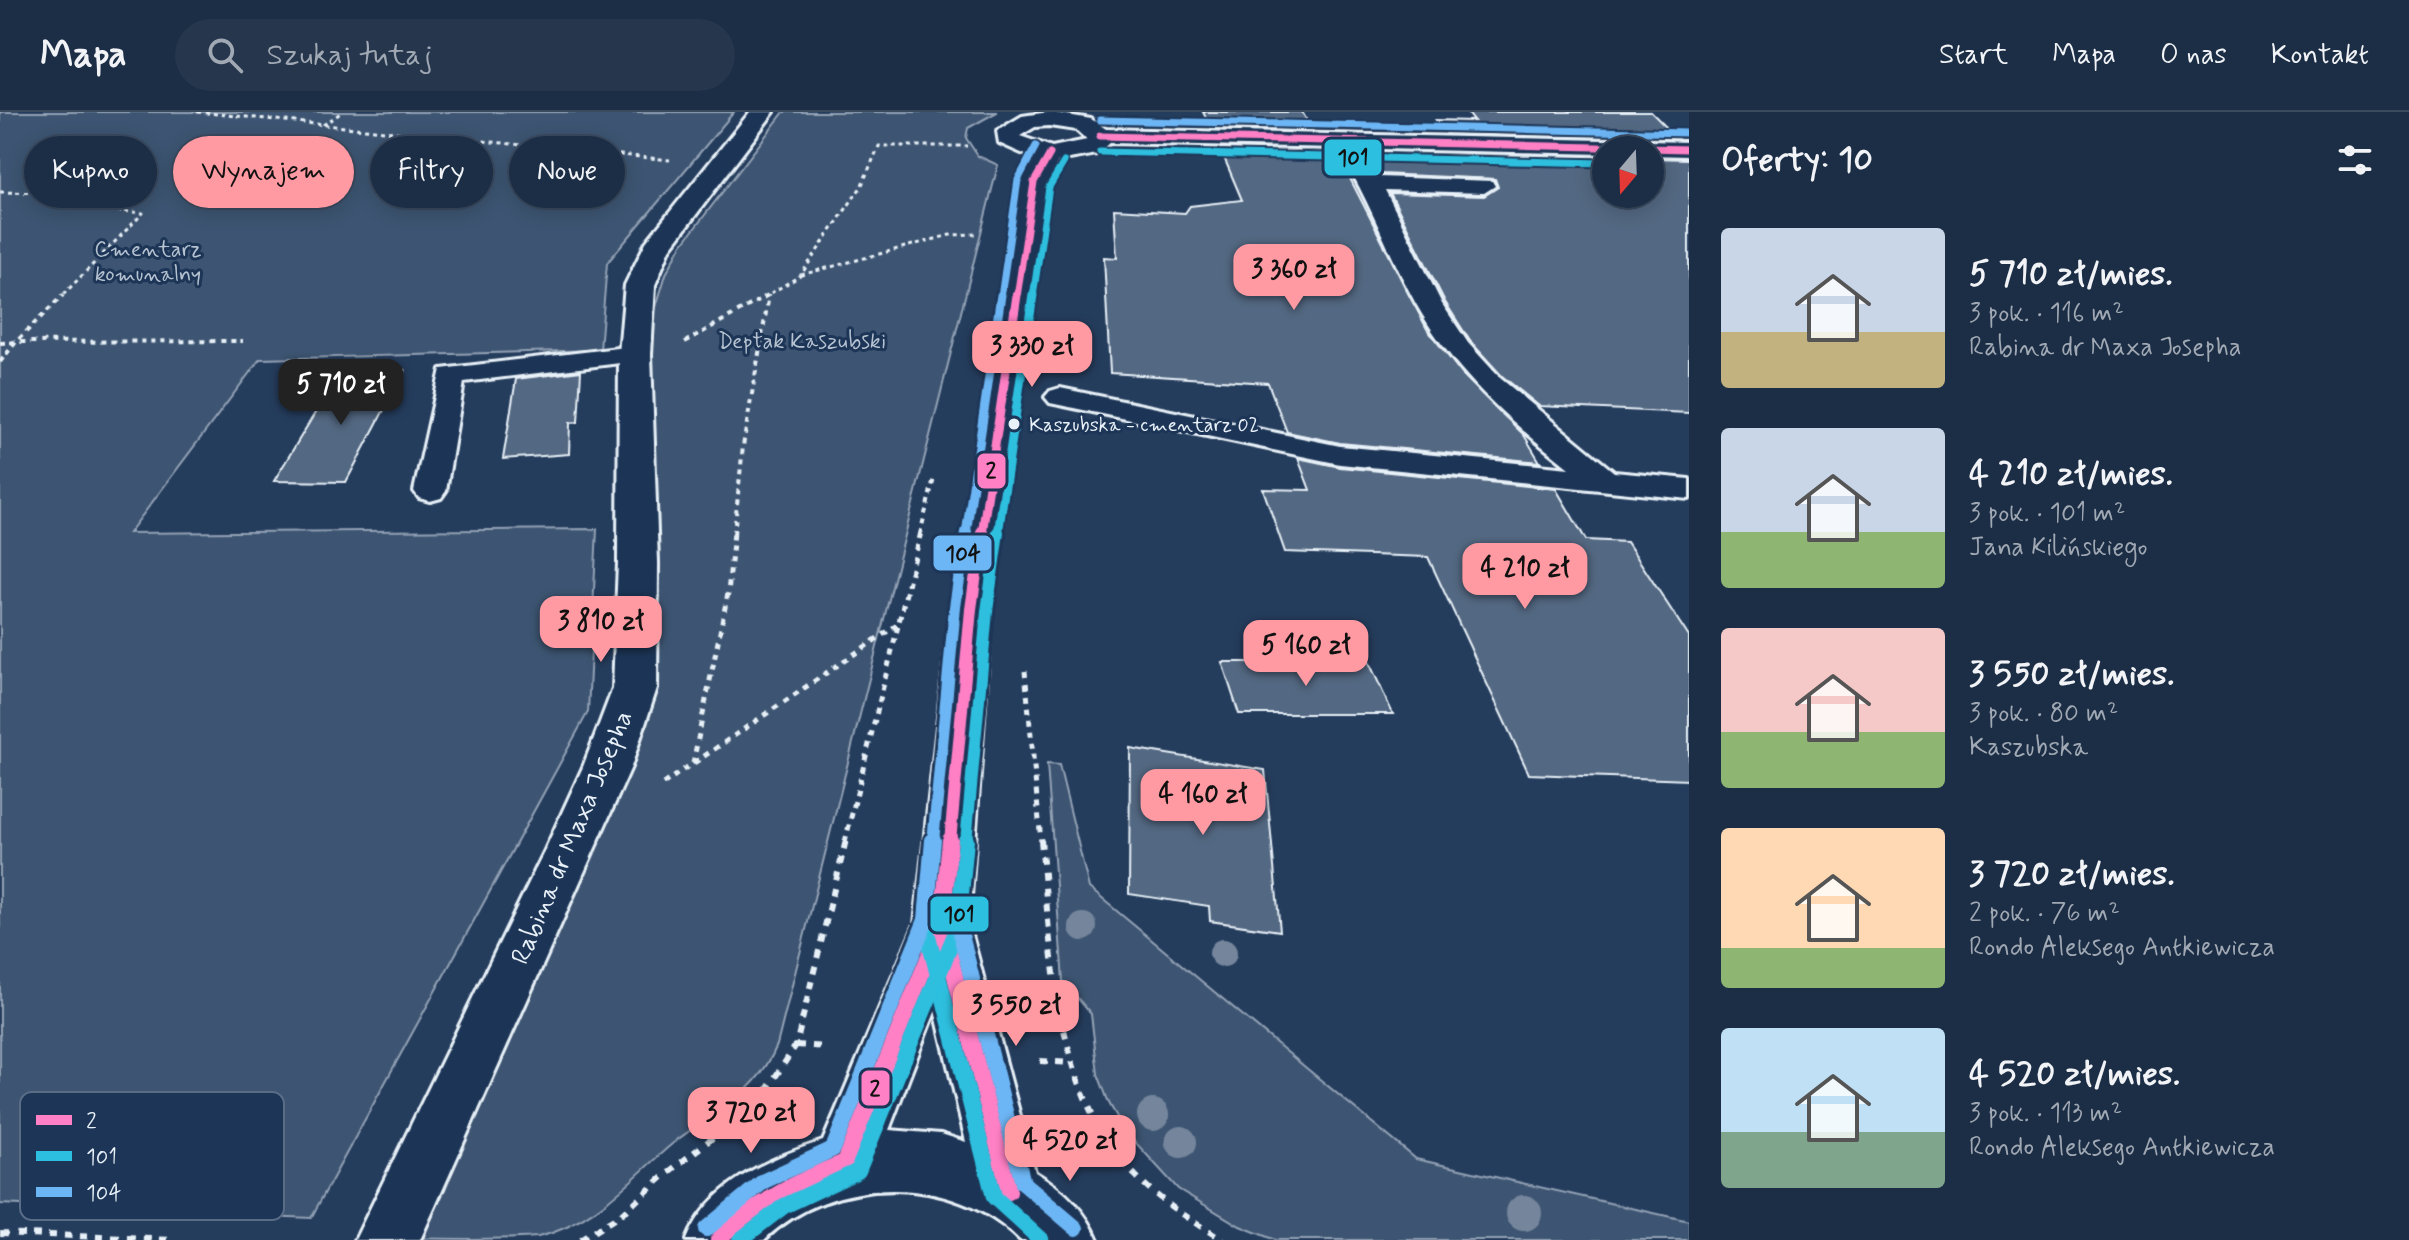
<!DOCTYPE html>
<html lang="pl">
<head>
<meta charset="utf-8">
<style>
  body { margin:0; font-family:Mynerve,sans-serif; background:#25364d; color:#f1f3f6; height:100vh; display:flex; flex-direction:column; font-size:30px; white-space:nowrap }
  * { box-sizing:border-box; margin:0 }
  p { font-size:26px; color:#a0a8b3 }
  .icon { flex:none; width:44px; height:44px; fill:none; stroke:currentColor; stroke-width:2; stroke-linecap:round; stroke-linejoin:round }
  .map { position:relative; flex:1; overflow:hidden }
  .drawer { display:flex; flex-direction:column; background:#1c2e46; width:720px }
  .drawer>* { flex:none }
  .guide { position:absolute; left:24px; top:24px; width:760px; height:72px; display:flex; gap:16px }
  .needle { width:52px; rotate:199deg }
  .fabs { position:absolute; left:1592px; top:24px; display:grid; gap:16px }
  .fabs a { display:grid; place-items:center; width:72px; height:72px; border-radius:50%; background:#1c2e46; box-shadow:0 4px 20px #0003,0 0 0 2px #3a4a5f; font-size:40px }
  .price { position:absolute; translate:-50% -68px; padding:0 18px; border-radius:16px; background:#ff9aa2; color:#111; font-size:26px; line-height:52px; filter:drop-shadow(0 2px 4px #0008) }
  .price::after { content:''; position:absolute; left:50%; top:48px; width:24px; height:18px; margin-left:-12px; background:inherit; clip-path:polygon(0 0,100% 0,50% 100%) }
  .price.current { background:#222; color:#fff }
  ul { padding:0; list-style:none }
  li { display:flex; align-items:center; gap:24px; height:200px; padding:0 32px }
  li span { display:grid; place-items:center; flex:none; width:224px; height:160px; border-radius:8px; color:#555 }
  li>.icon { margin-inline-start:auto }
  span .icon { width:96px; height:96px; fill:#fffc; stroke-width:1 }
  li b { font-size:34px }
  h2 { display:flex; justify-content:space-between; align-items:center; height:96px; padding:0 32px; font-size:34px }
  .chip { padding:0 28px; border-radius:36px; background:#1c2e46; box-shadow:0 4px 20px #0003,0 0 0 2px #3a4a5f; font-size:28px; line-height:72px }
  .chip.current { background:#ff9aa2; color:#111 }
  header { display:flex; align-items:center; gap:48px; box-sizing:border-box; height:112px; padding:0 40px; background:#1c2e46; border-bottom:2px solid #3a4a5f }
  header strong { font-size:38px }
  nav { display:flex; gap:44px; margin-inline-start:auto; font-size:28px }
  .search { width:560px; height:72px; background:#25364d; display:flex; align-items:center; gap:20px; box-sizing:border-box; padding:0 28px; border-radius:44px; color:#a0a8b3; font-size:30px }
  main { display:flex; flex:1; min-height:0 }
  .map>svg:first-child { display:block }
</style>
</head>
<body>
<header>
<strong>Mapa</strong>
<div class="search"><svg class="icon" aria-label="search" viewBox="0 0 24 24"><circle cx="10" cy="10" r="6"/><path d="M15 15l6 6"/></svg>Szukaj tutaj</div>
<nav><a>Start</a><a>Mapa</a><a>O nas</a><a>Kontakt</a></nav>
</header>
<main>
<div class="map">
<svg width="1689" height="1128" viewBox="0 0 1689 1128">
  <rect width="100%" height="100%" fill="#253d5d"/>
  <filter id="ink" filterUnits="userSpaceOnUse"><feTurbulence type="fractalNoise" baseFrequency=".0125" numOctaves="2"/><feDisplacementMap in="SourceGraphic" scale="16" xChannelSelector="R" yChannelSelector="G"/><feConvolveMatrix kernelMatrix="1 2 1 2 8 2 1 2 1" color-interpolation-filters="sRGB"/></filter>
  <g filter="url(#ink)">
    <!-- green -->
    <g fill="#3e5472" stroke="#93a2b5" stroke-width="2">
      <polygon points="0,0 734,0 607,151 600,238 260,247 129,421 597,417 588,600 311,1106 0,1092"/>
      <path d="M784 0H997L968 16 966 26 978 44 998 53 777 933C755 986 714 998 672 1032 629 1068 596 1111 538 1125 499 1128 450 1127 410 1126L631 657 650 591 651 212 666 162 681 134Z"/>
      <polygon points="1047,652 1059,653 1089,776 1416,1047 1689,1109 1689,1128 1275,1128 1240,1114 1178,1077 1125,1019 1109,991 1098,962 1091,902 1063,869"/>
    </g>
    <!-- building -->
    <g fill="#536782" stroke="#e8f1f8" stroke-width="2">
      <polygon points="1203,0 1302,0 1313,19 1211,16"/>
      <polygon points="1467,0 1651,0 1678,27 1447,22 1436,8 1474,9"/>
      <polygon points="1220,36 1337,41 1427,217 1462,262 1524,323 1540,350 1340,331 1287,320 1268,271 1110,261 1104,145 1117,146 1114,97 1185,101 1190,94 1242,88"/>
      <polygon points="1365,42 1606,45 1606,82 1650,82 1650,46 1689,47 1689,301 1539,294 1502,264 1470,229 1445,190 1390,81 1484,84 1498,75 1495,67 1380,62"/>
      <polygon points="341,258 405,258 346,370 274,369"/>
      <polygon points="581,259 578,310 570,311 569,342 503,347 516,267"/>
      <polygon points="1298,346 1340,355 1556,377 1586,428 1627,430 1689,525 1689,668 1529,662 1428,445 1285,440 1263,377 1310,378"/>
      <polygon points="1222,550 1369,550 1393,602 1239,602"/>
      <polygon points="1130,636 1265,658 1280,819 1210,809 1209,794 1129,782"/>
    </g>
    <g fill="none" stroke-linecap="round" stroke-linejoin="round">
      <defs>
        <g id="lane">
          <path d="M1344 25 1351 27 1378 65 1492 69 1495 74 1484 81 1385 78 1442 192 1468 231 1500 266 1614 360 1689 367V387L1340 352 1050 291 1045 285 1050 279 1060 276 1340 334 1569 356C1508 308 1453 259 1415 190 1386 137 1367 81 1334 31Z"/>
          <polygon points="635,234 645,236 649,242 645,248 464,270 446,379 441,386 430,389 419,386 414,379 441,257"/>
        </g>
        <polygon id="street" points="750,0 774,0 670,137 655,173 651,242 658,451 657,576 631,655 420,1128 355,1128 545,738 583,655 613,576 618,451 619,242 625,173 646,130"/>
        <path id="secondary" d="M1049 0 1091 7 1106 17 1689 30V44L1650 43V38H1606V42L1110 31 1097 42 1058 49 1047 70 992 497 969 812 1035 1060C1063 1077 1086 1098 1098 1128H1020C953 1061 832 1062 764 1128H686C708 1073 769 1046 823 1029L915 812 950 497 1021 70 1035 47 999 31 997 19 1022 4ZM1049 14 1076 18 1087 28 1052 35 1020 24 1035 15ZM935 898 966 1030 941 1022 889 1018Z"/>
      </defs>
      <!-- lane casing -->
      <use href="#lane" stroke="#e8f1f8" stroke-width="6"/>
      <!-- street casing -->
      <use href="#street" stroke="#e8f1f8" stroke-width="6"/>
      <!-- secondary casing -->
      <use href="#secondary" stroke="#e8f1f8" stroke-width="6"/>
      <!-- path-far3 -->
      <g stroke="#e8f1f8" stroke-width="3" stroke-dasharray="4 4" stroke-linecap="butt">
        <polyline points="197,0 670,48"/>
        <polyline points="323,13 342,0"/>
        <polyline points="0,80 52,81 90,96 143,101 61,185"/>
        <polyline points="801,163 950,123 978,122"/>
        <polyline points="764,185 800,164 861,75 879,34 967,34"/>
      </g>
      <!-- path-far2 -->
      <g stroke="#e8f1f8" stroke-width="4" stroke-dasharray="5 5" stroke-linecap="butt">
        <polyline points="685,230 768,183"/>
        <polyline points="0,231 16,230 63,183"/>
        <polyline points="0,250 16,230 243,229"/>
        <polyline points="734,422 743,334 769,183"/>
        <polyline points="920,422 934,366"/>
      </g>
      <!-- path-far1 -->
      <g stroke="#e8f1f8" stroke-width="5" stroke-dasharray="6 6" stroke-linecap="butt">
        <polyline points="1025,559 1041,730"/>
        <polyline points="694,651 897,513"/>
        <polyline points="663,672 693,651 728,481 734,420"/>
        <polyline points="845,730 921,420"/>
      </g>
      <!-- path -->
      <g stroke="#e8f1f8" stroke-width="6" stroke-dasharray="8 8" stroke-linecap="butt">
        <path d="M1041 728C1051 835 1054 982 1135 1063 1161 1090 1191 1109 1223 1128"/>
        <polyline points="796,933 826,935"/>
        <polyline points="1040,949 1071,951"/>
        <polyline points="0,1121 175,1128"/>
        <polyline points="580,1128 622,1102 666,1062 759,990 796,933 846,728"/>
      </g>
      <!-- lane -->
      <use href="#lane" fill="#1d3557" fill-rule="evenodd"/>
      <!-- street -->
      <use href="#street" fill="#1d3557" fill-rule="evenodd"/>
      <!-- secondary -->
      <use href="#secondary" fill="#1d3557" fill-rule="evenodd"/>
      <defs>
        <g id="bus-1-far3">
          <polyline points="1100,24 1689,37"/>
          <polyline points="1017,185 1034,70 1050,42"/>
        </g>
        <polyline id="bus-1-far2" points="982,422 1017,183"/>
        <polyline id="bus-1-far1" points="950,730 971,497 982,420"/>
        <g id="bus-1">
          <polyline points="950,728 942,812 1009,1080"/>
          <polyline points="845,1050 942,812 944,789"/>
          <path d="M718 1128C755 1091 797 1069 845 1050"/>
        </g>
        <g id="bus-2-far3">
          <polyline points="1100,40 1606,51"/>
          <polyline points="1033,185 1049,75 1064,50"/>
        </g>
        <polyline id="bus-2-far2" points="998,422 1033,183"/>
        <polyline id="bus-2-far1" points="966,730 987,499 998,420"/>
        <g id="bus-2">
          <polyline points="928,790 926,816 994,1085 1041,1128"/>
          <polyline points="740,1128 784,1094 858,1059 958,815 966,728"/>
        </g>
        <g id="bus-3-far3">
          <polyline points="1100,8 1689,21"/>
          <polyline points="1001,185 1018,68 1036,34"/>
        </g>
        <polyline id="bus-3-far2" points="966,422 1001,183"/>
        <polyline id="bus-3-far1" points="933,730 955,495 966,420"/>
        <g id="bus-3">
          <polyline points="960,794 958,811 1023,1071 1076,1116"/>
          <polyline points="706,1117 764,1069 833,1037 926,808 933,728"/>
        </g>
      </defs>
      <!-- bus-1-far3 casing -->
      <use href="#bus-1-far3" stroke="#1d3557" stroke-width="11"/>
      <!-- bus-1-far2 casing -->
      <use href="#bus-1-far2" stroke="#1d3557" stroke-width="14"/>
      <!-- bus-1-far1 casing -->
      <use href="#bus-1-far1" stroke="#1d3557" stroke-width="18"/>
      <!-- bus-1 casing -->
      <use href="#bus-1" stroke="#1d3557" stroke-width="22"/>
      <!-- bus-2-far3 casing -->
      <use href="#bus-2-far3" stroke="#1d3557" stroke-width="11"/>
      <!-- bus-2-far2 casing -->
      <use href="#bus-2-far2" stroke="#1d3557" stroke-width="14"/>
      <!-- bus-2-far1 casing -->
      <use href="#bus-2-far1" stroke="#1d3557" stroke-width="18"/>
      <!-- bus-2 casing -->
      <use href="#bus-2" stroke="#1d3557" stroke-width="22"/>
      <!-- bus-3-far3 casing -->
      <use href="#bus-3-far3" stroke="#1d3557" stroke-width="11"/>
      <!-- bus-3-far2 casing -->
      <use href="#bus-3-far2" stroke="#1d3557" stroke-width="14"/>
      <!-- bus-3-far1 casing -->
      <use href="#bus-3-far1" stroke="#1d3557" stroke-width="18"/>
      <!-- bus-3 casing -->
      <use href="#bus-3" stroke="#1d3557" stroke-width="22"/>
      <!-- bus-1-far3 -->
      <use href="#bus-1-far3" stroke="#ff80c5" stroke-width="7"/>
      <!-- bus-1-far2 -->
      <use href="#bus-1-far2" stroke="#ff80c5" stroke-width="9"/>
      <!-- bus-1-far1 -->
      <use href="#bus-1-far1" stroke="#ff80c5" stroke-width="12"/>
      <!-- bus-1 -->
      <use href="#bus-1" stroke="#ff80c5" stroke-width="16"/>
      <!-- bus-2-far3 -->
      <use href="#bus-2-far3" stroke="#2dbfdf" stroke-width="7"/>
      <!-- bus-2-far2 -->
      <use href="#bus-2-far2" stroke="#2dbfdf" stroke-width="9"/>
      <!-- bus-2-far1 -->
      <use href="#bus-2-far1" stroke="#2dbfdf" stroke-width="12"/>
      <!-- bus-2 -->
      <use href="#bus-2" stroke="#2dbfdf" stroke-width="16"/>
      <!-- bus-3-far3 -->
      <use href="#bus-3-far3" stroke="#6db6f5" stroke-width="7"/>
      <!-- bus-3-far2 -->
      <use href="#bus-3-far2" stroke="#6db6f5" stroke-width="9"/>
      <!-- bus-3-far1 -->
      <use href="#bus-3-far1" stroke="#6db6f5" stroke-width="12"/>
      <!-- bus-3 -->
      <use href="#bus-3" stroke="#6db6f5" stroke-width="16"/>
    </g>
    <!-- trees -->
    <g fill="#74869c">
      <circle cx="1083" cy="815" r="14"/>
      <circle cx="1223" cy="841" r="14"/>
      <circle cx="1153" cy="1003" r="16"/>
      <circle cx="1181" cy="1030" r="16"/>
      <circle cx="1524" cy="1101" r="18"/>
    </g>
  </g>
  <!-- markers -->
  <circle fill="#e8f1f8" stroke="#1d3557" stroke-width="3" cx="1014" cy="312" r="7"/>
  <g text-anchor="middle" stroke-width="6" stroke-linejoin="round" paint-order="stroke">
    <!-- far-bus labels -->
    <g font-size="20" fill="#e8f1f8" stroke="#1d3557" text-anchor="start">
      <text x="1029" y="319">Kaszubska - cmentarz 02</text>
    </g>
    <!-- far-park labels -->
    <g font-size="22" fill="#b5c2d0" stroke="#1d3557">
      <text x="148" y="144">Cmentarz<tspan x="148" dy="25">komunalny</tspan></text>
      <text x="802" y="236">Deptak Kaszubski</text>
    </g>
    <!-- street labels -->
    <g font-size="26" fill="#e8f1f8" stroke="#1d3557">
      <text transform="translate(571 725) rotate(-67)" y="9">Rabina dr Maxa Josepha</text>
    </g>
  </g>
  <!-- legend -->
  <rect x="20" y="980" width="264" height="128" rx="12" fill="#1d3557" stroke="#5a6d87" stroke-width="2"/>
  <rect x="36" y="1003" width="36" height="10" fill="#ff80c5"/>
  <rect x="36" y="1039" width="36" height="10" fill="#2dbfdf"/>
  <rect x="36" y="1075" width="36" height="10" fill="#6db6f5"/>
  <g font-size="22" fill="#e8f1f8">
    <text x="86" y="1016">2</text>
    <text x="86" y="1052">101</text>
    <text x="86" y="1088">104</text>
  </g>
  <g stroke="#1d3557" stroke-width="3">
    <rect x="1323" y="26" width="60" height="39" rx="8" fill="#2dbfdf"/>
    <rect x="976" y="340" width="31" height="38" rx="8" fill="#ff80c5"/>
    <rect x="932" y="422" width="61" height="38" rx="8" fill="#6db6f5"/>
    <rect x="929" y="783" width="61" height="38" rx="8" fill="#2dbfdf"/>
    <rect x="860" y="957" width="31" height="38" rx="8" fill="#ff80c5"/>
  </g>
  <g font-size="22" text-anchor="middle" font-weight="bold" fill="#111">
    <text x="1353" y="53">101</text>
    <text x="991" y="366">2</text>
    <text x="963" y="449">104</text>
    <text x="959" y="810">101</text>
    <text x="875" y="984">2</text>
  </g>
</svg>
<div class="fabs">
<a><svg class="needle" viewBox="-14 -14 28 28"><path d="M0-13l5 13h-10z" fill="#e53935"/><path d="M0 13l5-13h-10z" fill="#a0a8b3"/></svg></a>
</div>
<b class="price" style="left:1294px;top:200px">3 360 zł</b>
<b class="price" style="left:1032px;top:277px">3 330 zł</b>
<b class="price current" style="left:341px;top:315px">5 710 zł</b>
<b class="price" style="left:1525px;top:499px">4 210 zł</b>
<b class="price" style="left:601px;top:552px">3 810 zł</b>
<b class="price" style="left:1306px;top:576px">5 160 zł</b>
<b class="price" style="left:1203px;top:725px">4 160 zł</b>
<b class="price" style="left:1016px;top:936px">3 550 zł</b>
<b class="price" style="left:751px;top:1043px">3 720 zł</b>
<b class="price" style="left:1070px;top:1071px">4 520 zł</b>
<div class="guide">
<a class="chip">Kupno</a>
<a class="chip current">Wynajem</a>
<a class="chip">Filtry</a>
<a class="chip">Nowe</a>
</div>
</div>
<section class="drawer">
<h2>Oferty: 10<svg class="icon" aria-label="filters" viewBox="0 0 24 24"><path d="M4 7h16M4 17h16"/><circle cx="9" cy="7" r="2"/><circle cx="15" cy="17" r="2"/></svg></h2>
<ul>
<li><span style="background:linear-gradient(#c9d6e8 65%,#c2b280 0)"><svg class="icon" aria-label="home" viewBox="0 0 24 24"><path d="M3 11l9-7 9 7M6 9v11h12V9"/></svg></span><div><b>5 710 zł/mies.</b><p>3 pok. · 116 m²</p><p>Rabina dr Maxa Josepha</p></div></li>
<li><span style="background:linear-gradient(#c9d6e8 65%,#8fb573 0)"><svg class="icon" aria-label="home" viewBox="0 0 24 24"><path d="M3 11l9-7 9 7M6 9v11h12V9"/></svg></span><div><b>4 210 zł/mies.</b><p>3 pok. · 101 m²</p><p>Jana Kilińskiego</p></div></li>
<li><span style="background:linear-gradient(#f6c9c9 65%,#8fb573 0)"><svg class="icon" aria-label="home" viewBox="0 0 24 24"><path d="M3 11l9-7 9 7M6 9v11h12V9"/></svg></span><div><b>3 550 zł/mies.</b><p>3 pok. · 80 m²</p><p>Kaszubska</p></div></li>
<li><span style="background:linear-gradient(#ffd9b3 75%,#8fb573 0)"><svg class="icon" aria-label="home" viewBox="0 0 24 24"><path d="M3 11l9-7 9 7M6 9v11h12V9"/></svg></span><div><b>3 720 zł/mies.</b><p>2 pok. · 76 m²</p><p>Rondo Aleksego Antkiewicza</p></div></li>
<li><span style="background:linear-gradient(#bfe0f5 65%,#7fa58c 0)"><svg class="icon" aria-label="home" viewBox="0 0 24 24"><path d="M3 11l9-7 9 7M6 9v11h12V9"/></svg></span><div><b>4 520 zł/mies.</b><p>3 pok. · 113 m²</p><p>Rondo Aleksego Antkiewicza</p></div></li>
</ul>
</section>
</main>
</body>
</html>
